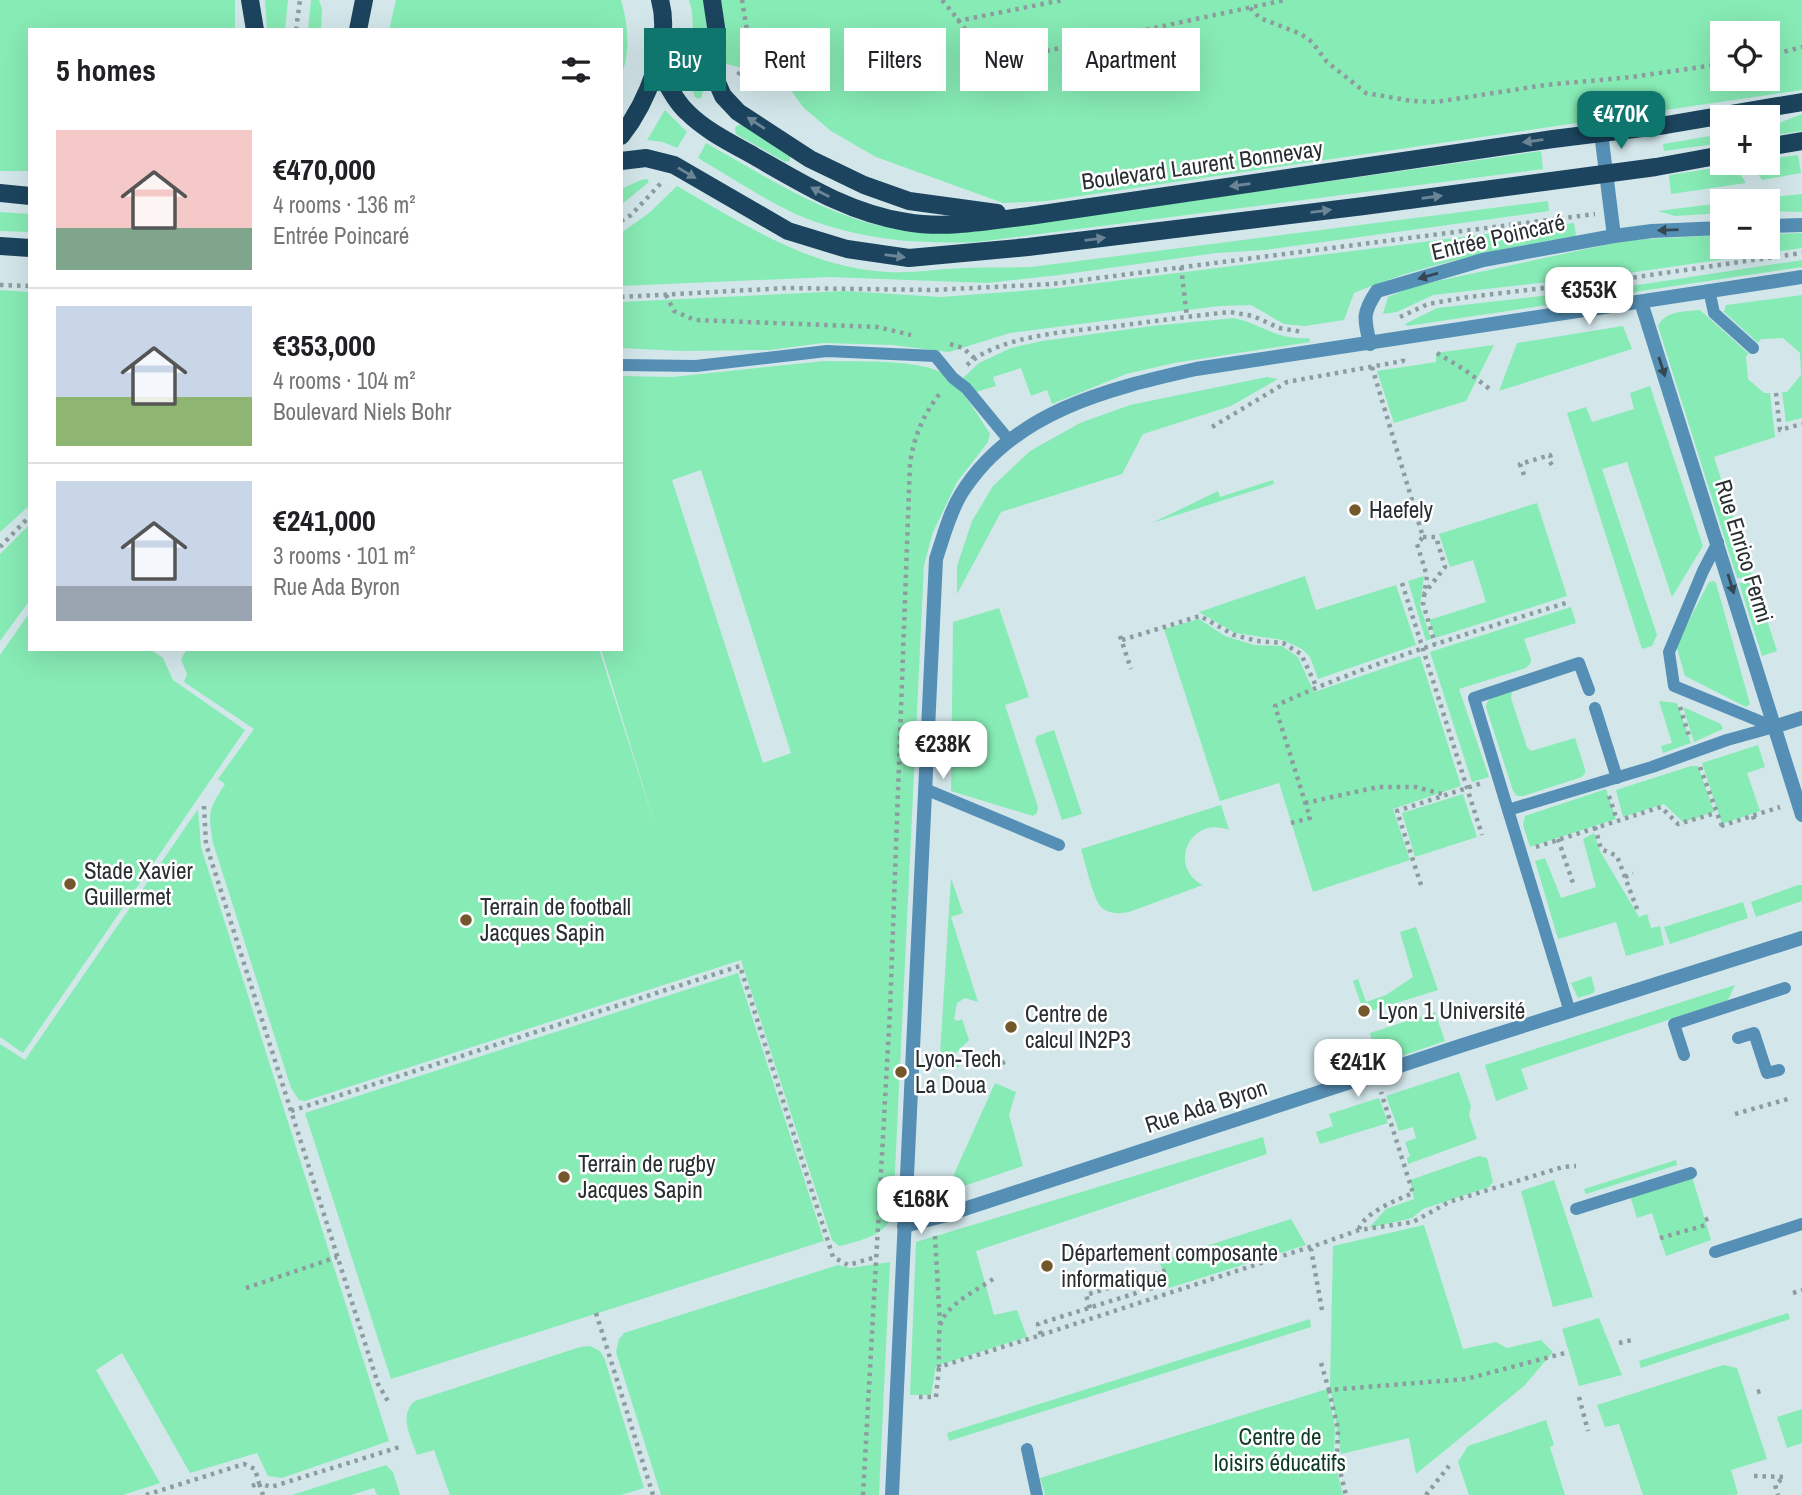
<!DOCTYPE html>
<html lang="en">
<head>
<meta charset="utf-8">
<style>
  body { margin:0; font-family:"Archivo Narrow",sans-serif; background:#f6f6f6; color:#202124; height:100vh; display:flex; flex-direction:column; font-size:26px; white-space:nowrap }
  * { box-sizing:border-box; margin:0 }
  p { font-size:23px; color:#757577 }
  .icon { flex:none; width:38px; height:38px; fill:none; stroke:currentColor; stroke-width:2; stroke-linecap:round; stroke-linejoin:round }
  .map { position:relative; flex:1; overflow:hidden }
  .panel { position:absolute; left:28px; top:28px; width:595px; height:623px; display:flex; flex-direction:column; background:#fff; border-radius:0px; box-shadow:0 7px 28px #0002 }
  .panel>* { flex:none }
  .banner { position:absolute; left:644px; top:28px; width:665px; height:63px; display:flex; gap:14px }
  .fabs { position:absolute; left:1710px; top:21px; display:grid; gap:14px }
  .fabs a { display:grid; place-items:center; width:70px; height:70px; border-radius:0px; background:#fff; box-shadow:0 7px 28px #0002; font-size:35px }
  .price { position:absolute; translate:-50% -60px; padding:0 16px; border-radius:14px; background:#fff; color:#222; font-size:23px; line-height:46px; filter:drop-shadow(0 2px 4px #0008) }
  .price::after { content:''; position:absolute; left:50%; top:42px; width:21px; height:16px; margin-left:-10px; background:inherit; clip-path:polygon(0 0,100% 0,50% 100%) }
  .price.on { background:#0f766e; color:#fff }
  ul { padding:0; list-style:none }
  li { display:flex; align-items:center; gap:21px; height:175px; padding:0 28px }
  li+li { border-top:2px solid #e0e0e0 }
  li span { display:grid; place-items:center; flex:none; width:196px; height:140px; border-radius:0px; color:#555 }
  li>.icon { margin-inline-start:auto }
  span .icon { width:84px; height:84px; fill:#fffc; stroke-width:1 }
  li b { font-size:30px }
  h2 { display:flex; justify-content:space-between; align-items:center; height:84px; padding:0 28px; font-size:30px }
  .chip { padding:0 24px; border-radius:0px; background:#fff; box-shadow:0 7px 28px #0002; font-size:24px; line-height:63px }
  .chip.on { background:#0f766e; color:#fff }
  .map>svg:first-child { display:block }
</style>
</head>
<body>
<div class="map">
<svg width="1802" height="1495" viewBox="0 0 1802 1495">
  <rect width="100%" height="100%" fill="#d3e7eb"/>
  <!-- green -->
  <g fill="#87ebb5" fill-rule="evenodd">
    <polygon points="0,0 235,0 235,30 30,30 30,171 0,171"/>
    <polygon points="265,0 288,0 285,30 267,30"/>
    <polygon points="311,0 319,0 322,9 321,30 308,30"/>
    <path d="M396 0H621C628 24 631 52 621 76V30H389Z"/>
    <path d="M689 0H704C708 32 711 67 701 98L698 99 695 97 690 83 694 48 692 12Z"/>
    <path d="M720 0H1802V90L1046 201 1003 203 876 157 831 131 804 108 782 79 723 63ZM1722 33H1768V79H1722Z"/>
    <polygon points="665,110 687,132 677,148 663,142 647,140"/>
    <polygon points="1802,114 1802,131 1768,136 1768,127"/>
    <polygon points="738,125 742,125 790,156 790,161 785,162 736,134 735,128"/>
    <polygon points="1722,134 1722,143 1664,151 1663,144"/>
    <path d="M706 143C769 178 830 220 903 230 925 233 950 231 973 232L1541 151 1543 169 977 242C924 244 873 241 822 224 778 210 738 181 698 158Z"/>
    <polygon points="1798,155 1801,173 1762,180 1750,163 1768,163 1768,159"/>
    <polygon points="1734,165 1746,183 1671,194 1669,175"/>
    <polygon points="641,180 647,179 649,182 621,205 621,189"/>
    <path d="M677 186C740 222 803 264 876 271 900 274 922 271 946 269 974 267 1003 268 1031 267L1548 201 1549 211 1265 250 1216 253 1059 275 987 283 830 277 621 286V233L649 213Z"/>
    <polygon points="1802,194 1802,212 1768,211 1768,201 1737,201"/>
    <polygon points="1722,203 1722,213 1675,216 1658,211"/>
    <polygon points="0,212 30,214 30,232 0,231"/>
    <path d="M1574 223 1576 236C1501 249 1425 263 1354 293L1344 320 1305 326 1284 324 1251 305 1219 306 1010 333 949 352 892 345 823 343 770 350 681 351 621 348V302L845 291 941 297 1059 288Z"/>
    <polygon points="1802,233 1802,248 1628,273 1433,295 1397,312 1383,314 1388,297 1414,286 1628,240 1722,235 1722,247 1768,247 1768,234"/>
    <polygon points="1802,260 1802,267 1407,326 1405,324 1437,308 1638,285"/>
    <polygon points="0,290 30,292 30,505 0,532"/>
    <polygon points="1802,295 1802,418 1786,422 1782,392 1787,392 1801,375 1800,353 1783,338 1761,339 1758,343 1724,312 1726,305"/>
    <path d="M1700 310 1749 354 1746 356 1748 379 1764 393H1770L1775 437 1714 457 1753 578H1737L1658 326C1666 310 1684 312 1700 310Z"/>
    <path d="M1234 318C1264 325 1276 340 1309 338L1310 342 1174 363 1126 374 1052 404 1047 390 1031 396 1021 368 993 377 996 386 976 392 963 378 979 363 1011 348 1042 341 1152 326Z"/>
    <polygon points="1623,326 1632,349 1499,391 1517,343"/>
    <polygon points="1494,345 1466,401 1394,423 1377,371 1436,362 1436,353"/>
    <path d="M824 361C852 362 928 358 948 377 964 392 978 415 990 434L988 442 957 482 933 532 924 565 893 1214C884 1236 865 1239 844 1245L839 1246 832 1240 741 960 305 1101 299 1100 291 1088 213 843C208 811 208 811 225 784L218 779 254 729 184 682 187 674 181 659 187 649H599L658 835 601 649H621V376L673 377ZM701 470 791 753 763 763 672 480Z"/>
    <polygon points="1267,377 1278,379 1231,406 1143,434 1122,474 1001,512 957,594 957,566 972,521 993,486 1030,451 1080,423 1130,405"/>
    <polygon points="1650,386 1703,546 1672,597 1627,462 1602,469 1657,635 1652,646 1642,649 1567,413 1586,407 1592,422 1634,409 1630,393"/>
    <polygon points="1273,480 1274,484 1152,523 1218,491 1220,497"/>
    <polygon points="1537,503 1567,596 1435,638 1429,620 1486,602 1473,560 1450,567 1439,534"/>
    <polygon points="30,524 30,600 0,641 0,554"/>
    <polygon points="1305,576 1316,610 1396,585 1416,645 1318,679 1310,657 1302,649 1283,640 1235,633 1199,612"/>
    <polygon points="1424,576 1420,606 1431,639 1426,641 1408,581"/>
    <polygon points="1713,581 1716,583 1750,704 1746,707 1685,676 1676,645 1709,582"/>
    <polygon points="1739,583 1755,583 1777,651 1762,656"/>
    <polygon points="1571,607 1576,623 1524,639 1531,659 1530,664 1526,668 1459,689 1489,777 1472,782 1430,652"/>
    <polygon points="999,608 1029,697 1005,705 1038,807 1037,813 1033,816 951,791 953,622"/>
    <polygon points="30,612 30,649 150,649 163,658 173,680 245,730 23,1053 0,1037 0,655"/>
    <polygon points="1199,619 1225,636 1254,645 1282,646 1298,657 1314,692 1420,656 1461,786 1393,809 1410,860 1313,892 1279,783 1220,801 1164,629"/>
    <polygon points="1518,688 1519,690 1512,692 1511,698 1527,747 1531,751 1575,738 1585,769 1585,773 1582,777 1523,796 1517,796 1513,791 1486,707 1487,702 1492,697"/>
    <polygon points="1659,701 1677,703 1691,743 1663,753 1661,746 1672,743"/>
    <polygon points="1683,707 1721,724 1723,729 1694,742"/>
    <polygon points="1054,730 1082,814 1062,820 1035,740 1037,736"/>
    <polygon points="1758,745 1765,767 1747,773 1760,811 1722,824 1702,763"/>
    <polygon points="1691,766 1698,766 1714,812 1683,822 1664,804 1623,817 1616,790"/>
    <polygon points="1606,789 1616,819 1530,847 1523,825 1525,816"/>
    <polygon points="1463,794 1477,837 1415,857 1402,813"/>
    <path d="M1221 805 1229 830C1190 815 1167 867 1203 885L1129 912C1120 914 1110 914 1102 908 1093 900 1085 861 1081 849Z"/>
    <polygon points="198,809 201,847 389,1441 282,1478 268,1476 257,1453 190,1473 122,1353 96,1370 160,1483 123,1495 0,1495 0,1044 25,1060"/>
    <polygon points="1594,833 1600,851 1639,917 1647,914 1651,928 1660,926 1664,945 1626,956 1616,922 1558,939 1535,861 1545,858 1561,898 1596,887 1583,839"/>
    <polygon points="951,878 963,913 951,917 978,1002 965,998 957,1003 954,1019 958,1021 962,1019 969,1040 955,1054 959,1067 939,1071"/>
    <polygon points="1798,885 1802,885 1802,901 1756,917 1751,902"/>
    <polygon points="1743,902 1748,918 1670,944 1664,927"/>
    <polygon points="1416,927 1438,990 1364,1013 1353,981 1358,979 1366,1002 1386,995 1413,977 1400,932"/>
    <polygon points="738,973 824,1241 391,1379 305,1113"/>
    <polygon points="1591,976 1595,990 1593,993 1578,998 1571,983"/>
    <polygon points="1735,985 1728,1000 1521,1069 1528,1089 1496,1101 1485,1065"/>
    <polygon points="1435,1012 1445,1041 1396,1058 1373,1044 1370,1033"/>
    <polygon points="1459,1072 1471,1106 1469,1115 1477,1139 1408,1164 1407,1158 1410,1156 1405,1142 1416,1138 1413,1127 1399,1131 1386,1096"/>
    <polygon points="995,1083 1016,1092 1009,1115 1023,1166 946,1192"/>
    <polygon points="1379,1098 1388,1123 1320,1144 1316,1132 1333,1126 1329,1114"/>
    <polygon points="1263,1137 1267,1154 976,1251 994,1315 1017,1310 1027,1337 936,1366 931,1395 910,1395 916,1242"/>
    <polygon points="1479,1156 1487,1158 1493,1182 1489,1187 1423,1209 1412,1218 1369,1228 1386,1209 1414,1199 1410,1180"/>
    <polygon points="1676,1160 1677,1165 1586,1194 1584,1189"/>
    <polygon points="1691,1173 1711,1240 1666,1256 1652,1213 1637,1218 1629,1193"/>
    <polygon points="1554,1180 1593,1297 1553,1307 1521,1191"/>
    <polygon points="1291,1219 1306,1245 1169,1288 1159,1261"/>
    <polygon points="1424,1225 1463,1349 1496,1342 1507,1348 1541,1340 1553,1352 1524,1386 1416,1474 1409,1438 1341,1454 1330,1386 1333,1246"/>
    <polygon points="890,1262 879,1495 661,1495 616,1352 619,1339 624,1333 838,1265 850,1268"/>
    <polygon points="1788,1313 1790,1319 1641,1368 1639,1361"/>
    <polygon points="1599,1318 1622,1375 1579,1386 1562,1329"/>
    <polygon points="1310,1319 1311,1327 949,1441 947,1433"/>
    <path d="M590 1346 600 1351 605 1360 644 1488 621 1495H450L434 1450 417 1455C411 1437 398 1415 415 1401L580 1347Z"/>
    <polygon points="1723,1365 1737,1368 1767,1459 1731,1470 1738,1494 1734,1495 1643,1495 1619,1424 1605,1427 1597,1405"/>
    <polygon points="1327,1389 1335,1427 1334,1460 1343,1495 1045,1495 1040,1478"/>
    <polygon points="1802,1409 1802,1443 1787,1448 1777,1417"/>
    <polygon points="1546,1420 1554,1445 1550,1447 1565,1495 1469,1495 1458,1462 1468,1446"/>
    <polygon points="386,1465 393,1472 400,1495 377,1495 374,1488 351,1495 292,1495"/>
  </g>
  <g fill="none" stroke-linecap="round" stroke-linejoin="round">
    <!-- path -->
    <g stroke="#8d9c9f" stroke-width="4.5" stroke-dasharray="3.5 5" stroke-linecap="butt">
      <path d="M942 0C970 32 972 50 1018 57L1285 0"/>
      <polyline points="1250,8 1260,18 1301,34 1312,42 1327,62 1366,93 1412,101 1436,102 1545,85 1632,77 1722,64"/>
      <polyline points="957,21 1063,0"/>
      <polyline points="296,30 300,0"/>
      <polyline points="1768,56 1802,47"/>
      <polyline points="738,75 751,55 742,0"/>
      <polyline points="621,221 631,215 662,182"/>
      <polyline points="1181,267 1187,317"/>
      <polyline points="0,285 30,286"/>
      <polyline points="666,295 674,311 695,320 878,327 911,335"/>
      <polyline points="621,297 787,288 933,290 1052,284 1595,214"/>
      <polyline points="1400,317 1428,304 1468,297 1630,278 1802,253"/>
      <polyline points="950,344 963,348 974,358"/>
      <polyline points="1437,353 1465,370 1491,390"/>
      <path d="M967 365C999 335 1073 331 1117 326 1155 321 1192 316 1230 312L1253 316 1279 328 1303 332"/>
      <polyline points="1372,367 1423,537 1417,544 1427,576 1423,603 1435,644"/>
      <polyline points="1776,393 1780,430 1802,424"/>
      <polyline points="1212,427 1287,382 1403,361 1403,357"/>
      <polyline points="1550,462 1555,469"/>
      <polyline points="1524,475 1520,464 1550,455 1552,461"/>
      <polyline points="1423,537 1436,537 1445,567 1424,594"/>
      <polyline points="0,547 30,516"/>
      <polyline points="1402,583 1482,835"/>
      <polyline points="1120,636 1131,669"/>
      <polyline points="1122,640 1200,616 1234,635 1257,641 1283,643 1301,654 1316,686"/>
      <polyline points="1680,707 1689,736"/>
      <polyline points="1700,767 1723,829"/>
      <polyline points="1609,796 1617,820"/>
      <polyline points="1305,803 1378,787 1416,787 1446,795"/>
      <polyline points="204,806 206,844 378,1384 389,1403"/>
      <polyline points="1753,816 1755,823"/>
      <path d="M1291 823 1310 818 1275 706C1370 662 1470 633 1569 602"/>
      <polyline points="1721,826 1780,807"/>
      <polyline points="1595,827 1601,849 1617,856 1637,909"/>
      <polyline points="1558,839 1573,883"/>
      <polyline points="1536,847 1661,807 1678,824 1716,813"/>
      <polyline points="1625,877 1633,873"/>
      <polyline points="1421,885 1397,811 1482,783"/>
      <polyline points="994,1066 1005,1062"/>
      <polyline points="291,1111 740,966 833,1257 848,1265 876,1257"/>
      <polyline points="1735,1114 1788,1099"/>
      <polyline points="1705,1220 1710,1218"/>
      <path d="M1359 1229C1365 1212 1397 1200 1413 1193L1381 1092"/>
      <polyline points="935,1236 940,1324"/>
      <polyline points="1660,1238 1706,1225"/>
      <path d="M993 1279C976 1291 944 1305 940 1327 938 1340 939 1354 939 1367L1041 1335 1038 1324 1165 1284"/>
      <polyline points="246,1288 337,1257"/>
      <polyline points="1793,1293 1802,1290"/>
      <polyline points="1090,1308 1086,1295 1170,1269"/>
      <polyline points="1322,1310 1311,1249 1317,1245 1359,1230 1413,1222 1449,1202 1563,1167 1576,1166"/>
      <polyline points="596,1313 653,1495"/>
      <polyline points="1041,1335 1313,1246"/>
      <polyline points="1619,1343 1632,1340"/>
      <polyline points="1321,1363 1329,1390 1466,1379 1565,1353"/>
      <polyline points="1329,1390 1338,1429 1337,1459 1346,1495"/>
      <polyline points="1757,1392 1765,1390"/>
      <polyline points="919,1397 936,1397 939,1367"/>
      <polyline points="1579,1397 1588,1431"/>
      <polyline points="1754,1476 1784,1477 1775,1485 1778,1495"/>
      <polyline points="252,1486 259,1483 263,1495"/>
      <polyline points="146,1495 244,1464 255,1469 259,1483 271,1487 403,1446"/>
      <path d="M863 1495 890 1011 910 463C914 436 924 413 941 392"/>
      <polyline points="1426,1495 1449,1466"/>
    </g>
    <!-- lane -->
    <g stroke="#568fb5" stroke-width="12">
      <polyline points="1709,290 1714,313 1753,348"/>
      <polyline points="621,365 696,366 827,351 935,356 953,378 966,388 1008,439"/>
      <polyline points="1718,542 1703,571 1669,652 1674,686 1774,727"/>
      <polyline points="1589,690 1579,663 1474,698 1508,810 1652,767 1727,740 1774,727"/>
      <polyline points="1595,708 1617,778"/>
      <polyline points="925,789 1059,845"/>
      <polyline points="1508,810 1570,1012"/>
      <polyline points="1738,1038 1754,1033 1767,1073 1779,1070"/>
      <polyline points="1684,1055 1674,1024 1785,988"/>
      <polyline points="1576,1209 1691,1173"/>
      <polyline points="1715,1252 1802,1224"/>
      <polyline points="1027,1449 1037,1495"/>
    </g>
    <!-- street -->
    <g stroke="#568fb5" stroke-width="14">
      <polyline points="1601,133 1614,236"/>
      <polyline points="1768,226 1802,225"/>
      <polyline points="1641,302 1802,815"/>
      <path d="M1370 344C1364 319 1362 313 1377 291L1483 260 1614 236 1652 231 1722 228"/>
      <polyline points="1774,727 1802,718"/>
      <polyline points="904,1226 943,1216 1463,1045 1802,938"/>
      <path d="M892 1495 936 559C943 538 949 514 961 494 1012 412 1107 389 1196 369L1802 277"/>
    </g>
    <!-- primary -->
    <g stroke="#1c445e" stroke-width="18">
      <polyline points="250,0 255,30"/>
      <polyline points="712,0 716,27 716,80 723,96 738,112 810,159 864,185 909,201 997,213"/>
      <polyline points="358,30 364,0"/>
      <path d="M657 67C666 82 675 101 687 112 706 131 731 143 754 156 803 184 849 213 906 222 947 229 988 221 1029 216L1553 139 1666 125 1802 102"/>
      <path d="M621 136C647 103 672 42 660 0"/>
      <polyline points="1768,147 1802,141"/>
      <polyline points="621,161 646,158 674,165 788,231 847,249 909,258 1028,247 1364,206 1656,167 1722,155"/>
      <polyline points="0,193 30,196"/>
      <polyline points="0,246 30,248"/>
    </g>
  </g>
  <!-- one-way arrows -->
  <defs><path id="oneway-solid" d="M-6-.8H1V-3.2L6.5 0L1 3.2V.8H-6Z" transform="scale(1.75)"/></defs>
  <g fill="#6b8596">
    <use href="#oneway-solid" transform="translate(756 123) rotate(-147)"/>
    <use href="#oneway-solid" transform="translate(1533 141) rotate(172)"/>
    <use href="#oneway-solid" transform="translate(687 173) rotate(30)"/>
    <use href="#oneway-solid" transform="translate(1240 185) rotate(172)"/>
    <use href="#oneway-solid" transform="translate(820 192) rotate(-153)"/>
    <use href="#oneway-solid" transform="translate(1432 197) rotate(-8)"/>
    <use href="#oneway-solid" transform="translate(1321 211) rotate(-7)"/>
    <use href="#oneway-solid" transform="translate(1095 239) rotate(-7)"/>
    <use href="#oneway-solid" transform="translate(895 256) rotate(8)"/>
  </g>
  <g fill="#344752">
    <use href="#oneway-solid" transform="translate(1668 230) rotate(178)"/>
    <use href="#oneway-solid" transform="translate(1428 276) rotate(164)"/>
    <use href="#oneway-solid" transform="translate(1662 367) rotate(72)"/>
    <use href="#oneway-solid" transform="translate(1731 584) rotate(73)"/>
  </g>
  <!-- markers -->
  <g fill="#74582b" stroke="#fff" stroke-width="2.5">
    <circle cx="1355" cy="510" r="7"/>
    <circle cx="70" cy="884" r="7"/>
    <circle cx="466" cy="920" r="7"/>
    <circle cx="1364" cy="1011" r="7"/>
    <circle cx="1011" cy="1027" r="7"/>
    <circle cx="901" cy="1072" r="7"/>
    <circle cx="564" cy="1177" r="7"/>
    <circle cx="1047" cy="1266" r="7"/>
  </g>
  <g text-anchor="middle" stroke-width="5" stroke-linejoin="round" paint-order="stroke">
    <!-- street labels -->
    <g font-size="23" fill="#282f31" stroke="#fff">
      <text transform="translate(1202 165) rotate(-8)" y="8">Boulevard Laurent Bonnevay</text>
      <text transform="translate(1498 237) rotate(-13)" y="8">Entrée Poincaré</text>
      <text transform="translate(1744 551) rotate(73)" y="8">Rue Enrico Fermi</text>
      <text transform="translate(1206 1106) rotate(-18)" y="8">Rue Ada Byron</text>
    </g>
    <!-- poi labels -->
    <g font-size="23" fill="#282f31" stroke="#fff" text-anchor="start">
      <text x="1369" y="518">Haefely</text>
      <text x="84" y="879">Stade Xavier<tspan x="84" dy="26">Guillermet</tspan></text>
      <text x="480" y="915">Terrain de football<tspan x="480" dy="26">Jacques Sapin</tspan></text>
      <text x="1378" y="1019">Lyon 1 Université</text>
      <text x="1025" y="1022">Centre de<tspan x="1025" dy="26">calcul IN2P3</tspan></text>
      <text x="915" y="1067">Lyon-Tech<tspan x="915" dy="26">La Doua</tspan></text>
      <text x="578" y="1172">Terrain de rugby<tspan x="578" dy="26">Jacques Sapin</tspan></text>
      <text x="1061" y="1261">Département composante<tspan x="1061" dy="26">informatique</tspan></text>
    </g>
    <!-- park labels -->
    <g font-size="23" fill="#0f3c27" stroke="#fff">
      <text x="1280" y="1445">Centre de<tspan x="1280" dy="26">loisirs éducatifs</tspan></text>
    </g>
  </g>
</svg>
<div class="fabs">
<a><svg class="icon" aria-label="locate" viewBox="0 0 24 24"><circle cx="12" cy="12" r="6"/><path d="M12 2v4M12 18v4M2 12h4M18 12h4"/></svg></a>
<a>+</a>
<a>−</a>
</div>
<b class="price on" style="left:1621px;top:151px">€470K</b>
<b class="price" style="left:1589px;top:327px">€353K</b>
<b class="price" style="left:943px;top:781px">€238K</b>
<b class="price" style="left:1358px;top:1099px">€241K</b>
<b class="price" style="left:921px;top:1236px">€168K</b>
<div class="banner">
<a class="chip on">Buy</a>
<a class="chip">Rent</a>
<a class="chip">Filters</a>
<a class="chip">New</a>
<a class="chip">Apartment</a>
</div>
<section class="panel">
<h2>5 homes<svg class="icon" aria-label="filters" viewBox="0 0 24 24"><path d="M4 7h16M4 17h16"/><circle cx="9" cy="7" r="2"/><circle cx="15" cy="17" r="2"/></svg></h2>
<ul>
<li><span style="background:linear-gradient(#f6c9c9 70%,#7fa58c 0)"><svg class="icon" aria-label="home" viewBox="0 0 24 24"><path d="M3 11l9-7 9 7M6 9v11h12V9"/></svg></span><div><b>€470,000</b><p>4 rooms · 136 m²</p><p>Entrée Poincaré</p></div></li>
<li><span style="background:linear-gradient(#c9d6e8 65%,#8fb573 0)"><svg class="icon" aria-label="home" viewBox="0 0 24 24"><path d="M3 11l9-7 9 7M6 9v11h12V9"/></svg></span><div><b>€353,000</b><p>4 rooms · 104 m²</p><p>Boulevard Niels Bohr</p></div></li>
<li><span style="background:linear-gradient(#c9d6e8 75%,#9aa5b1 0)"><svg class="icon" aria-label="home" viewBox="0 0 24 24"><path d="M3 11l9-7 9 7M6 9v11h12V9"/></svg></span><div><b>€241,000</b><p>3 rooms · 101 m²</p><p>Rue Ada Byron</p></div></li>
</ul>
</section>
</div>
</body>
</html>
